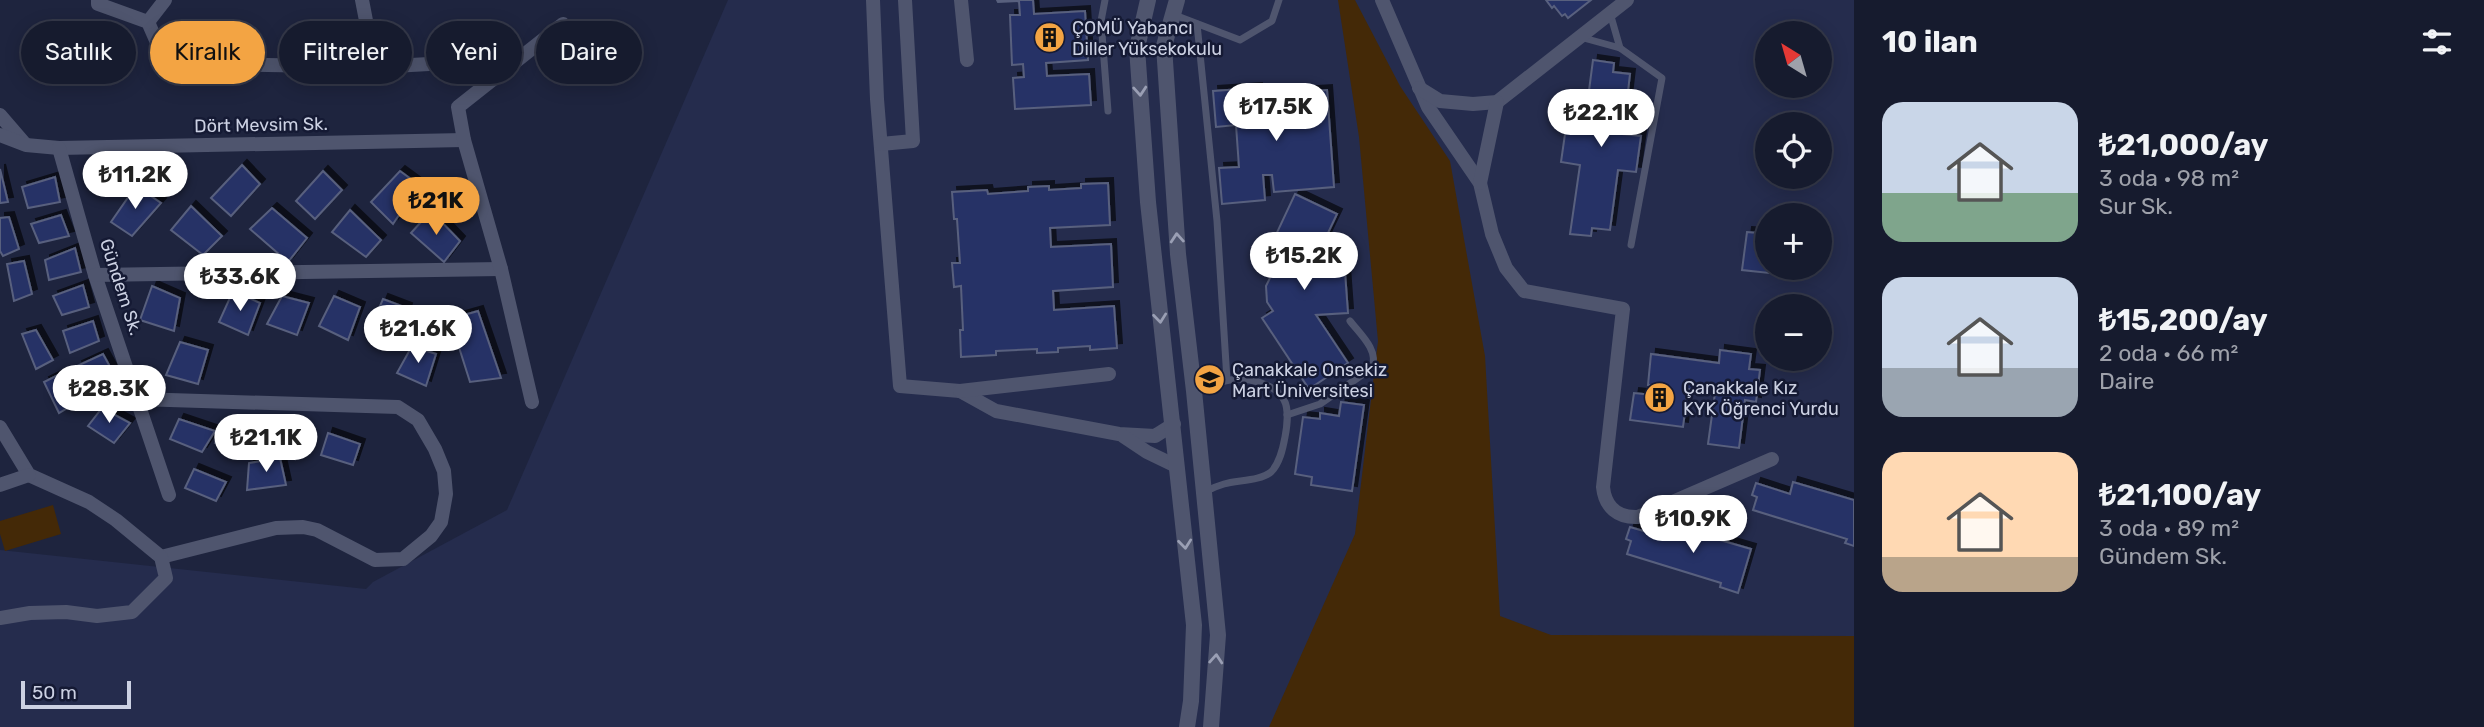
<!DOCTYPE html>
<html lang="tr">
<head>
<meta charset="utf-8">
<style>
  body { margin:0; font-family:Rubik,sans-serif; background:#23283a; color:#f1f3f6; height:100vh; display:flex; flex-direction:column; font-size:26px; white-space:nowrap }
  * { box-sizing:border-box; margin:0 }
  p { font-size:23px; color:#9ea1aa }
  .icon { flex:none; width:38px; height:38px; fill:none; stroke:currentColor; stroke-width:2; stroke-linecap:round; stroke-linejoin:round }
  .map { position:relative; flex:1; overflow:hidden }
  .details { display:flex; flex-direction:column; background:#161b2e; width:630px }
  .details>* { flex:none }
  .guide { position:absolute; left:21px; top:21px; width:665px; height:63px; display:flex; gap:14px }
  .needle { width:46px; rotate:323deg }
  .fabs { position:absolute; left:1755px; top:21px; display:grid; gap:14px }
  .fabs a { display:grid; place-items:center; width:77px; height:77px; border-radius:50%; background:#161b2e; box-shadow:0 4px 18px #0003,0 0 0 2px #35394a; font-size:35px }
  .scale { position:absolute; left:21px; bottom:18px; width:110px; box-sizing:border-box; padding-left:7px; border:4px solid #ccd1e3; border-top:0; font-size:19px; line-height:24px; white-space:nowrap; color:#ccd1e3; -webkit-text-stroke:5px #151a34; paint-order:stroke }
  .price { position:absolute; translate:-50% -60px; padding:0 16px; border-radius:24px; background:#fff; color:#222; font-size:23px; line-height:46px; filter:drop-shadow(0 2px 4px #0008) }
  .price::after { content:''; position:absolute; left:50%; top:42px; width:21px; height:16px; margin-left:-10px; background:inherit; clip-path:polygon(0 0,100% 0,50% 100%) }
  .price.on { background:#f3a443; color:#111 }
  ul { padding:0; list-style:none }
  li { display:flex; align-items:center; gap:21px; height:175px; padding:0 28px }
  li span { display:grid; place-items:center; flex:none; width:196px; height:140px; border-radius:21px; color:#555 }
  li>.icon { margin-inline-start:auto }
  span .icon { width:84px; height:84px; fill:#fffc; stroke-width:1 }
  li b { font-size:30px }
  h2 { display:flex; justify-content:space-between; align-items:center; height:84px; padding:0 28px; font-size:30px }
  .pill { padding:0 24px; border-radius:32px; background:#161b2e; box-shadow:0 4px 18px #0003,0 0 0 2px #35394a; font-size:24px; line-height:63px }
  .pill.on { background:#f3a443; color:#111 }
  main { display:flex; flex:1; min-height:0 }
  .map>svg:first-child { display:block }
</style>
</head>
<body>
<main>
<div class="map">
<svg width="1854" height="727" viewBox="0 0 1854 727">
  <defs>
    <filter id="shadow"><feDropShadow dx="5" dy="-5" stdDeviation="0" flood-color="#0009"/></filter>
  </defs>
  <rect width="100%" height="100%" fill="#1e243e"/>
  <!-- built -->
  <path fill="#252c4d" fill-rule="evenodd" d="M728 0H1854V727H0V550L366 589 373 582 507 510ZM1768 33H1820V86H1768ZM1768 124H1820V177H1768ZM1768 215H1820V268H1768ZM1768 306H1820V359H1768Z"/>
  <!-- green -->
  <g fill="#442907">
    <polygon points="1338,0 1355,0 1400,86 1450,161 1485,356 1500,616 1551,635 1854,636 1854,727 1269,727 1355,534 1378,341 1359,137"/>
    <polygon points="53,505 61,534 5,551 0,534 0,521"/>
  </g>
  <!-- building -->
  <g fill="#283166" stroke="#58607e" stroke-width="2" filter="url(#shadow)">
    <polygon points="997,0 1033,0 1034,14 1085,11 1088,60 1046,63 1047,76 1089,74 1091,105 1015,109 1013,78 1024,77 1023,64 1012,65 1010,15 1020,15 1019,1 998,2"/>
    <polygon points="1546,0 1591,0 1568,18 1565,14 1562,16 1554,6 1552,8"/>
    <polygon points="1593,60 1614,63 1613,72 1630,74 1623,134 1641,136 1636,172 1618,170 1610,230 1592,228 1591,236 1570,234 1580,165 1561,162 1566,127 1584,129"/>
    <polygon points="1257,88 1258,113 1267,112 1266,94 1327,90 1334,187 1274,192 1272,175 1263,175 1265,200 1222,204 1219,168 1239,167 1236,125 1216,127 1213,91"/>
    <polygon points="242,165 260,184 231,216 211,198"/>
    <polygon points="0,169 8,202 0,203"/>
    <polygon points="323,171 342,190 315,219 296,201"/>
    <polygon points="400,171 419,185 393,224 371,202"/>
    <polygon points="55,177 60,202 28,208 22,187"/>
    <polygon points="1108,183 1110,225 1050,228 1051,247 1111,244 1113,287 1053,291 1054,310 1114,306 1117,348 1090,350 1090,346 1058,348 1058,352 1037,353 1037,349 996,351 996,355 961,357 960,330 963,330 961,286 954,287 952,263 960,263 957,219 954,219 952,192 987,190 988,194 1028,191 1028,187 1049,186 1049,190 1081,188 1081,184"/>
    <polygon points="136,186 161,203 132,236 111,222"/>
    <polygon points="1295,194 1337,214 1308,275 1345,272 1348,313 1316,315 1348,363 1309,389 1262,318 1273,311 1267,302 1266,286 1271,276 1259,271"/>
    <polygon points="191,206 222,236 203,255 171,230"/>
    <polygon points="272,208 307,238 288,262 250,229"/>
    <polygon points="350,210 381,240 366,257 332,232"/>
    <polygon points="431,211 460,241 444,262 411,233"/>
    <polygon points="61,215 69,236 39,243 31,224"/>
    <polygon points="9,217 19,249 3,256 0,251 0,218"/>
    <polygon points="1747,232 1768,234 1769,273 1742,270"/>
    <polygon points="75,248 81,272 49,280 45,260"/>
    <polygon points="24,261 32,294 14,301 7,264"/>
    <polygon points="83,285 89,307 62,315 53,296"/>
    <polygon points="152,286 180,298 174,331 140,320"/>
    <polygon points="233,291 260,303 248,335 219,322"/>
    <polygon points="282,296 309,303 297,335 267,324"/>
    <polygon points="334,296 360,307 348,340 319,326"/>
    <polygon points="383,299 407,308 397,340 371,327"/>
    <polygon points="478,311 501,378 470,382 450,319"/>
    <polygon points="93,321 99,341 70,353 63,331"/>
    <polygon points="36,330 53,360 36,369 22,334"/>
    <polygon points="180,342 208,350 198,384 166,375"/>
    <polygon points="412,346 436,354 426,386 397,373"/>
    <polygon points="1720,350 1751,354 1749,369 1760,370 1756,402 1745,400 1739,448 1708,444 1715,393 1688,389 1683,427 1630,420 1634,393 1653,395 1654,385 1648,385 1651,354 1719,363"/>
    <polygon points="103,354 114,374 86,387 77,366"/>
    <polygon points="60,374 74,404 59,413 44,382"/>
    <polygon points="1341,402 1364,405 1352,491 1311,485 1312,477 1295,474 1303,417 1320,419 1320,413 1339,416"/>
    <polygon points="102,408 130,423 114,443 88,426"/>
    <polygon points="179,419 215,431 202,452 170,439"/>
    <polygon points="224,423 254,433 246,456 215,443"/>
    <polygon points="269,425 301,434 295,459 263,445"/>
    <polygon points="328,433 360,444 353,465 321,455"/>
    <polygon points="280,458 286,485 247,490 249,463"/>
    <polygon points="194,469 226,482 216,501 185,488"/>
    <polygon points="1793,482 1854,500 1854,546 1845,543 1847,539 1753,510 1757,497 1752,495 1756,483 1790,494"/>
    <polygon points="1668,525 1751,549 1738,593 1720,587 1721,583 1627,554 1631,541 1626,539 1630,527 1664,537"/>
  </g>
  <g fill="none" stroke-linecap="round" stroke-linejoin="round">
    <!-- service -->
    <g stroke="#4f556e" stroke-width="7">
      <polyline points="1105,0 1101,21 1108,111"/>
      <polyline points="1610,13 1620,48"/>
      <polyline points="1172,14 1240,40 1272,21 1279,0"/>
      <polyline points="1197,24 1217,221 1227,380"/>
      <polyline points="1580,37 1620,48 1662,78 1631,245"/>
      <path d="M1194 391C1206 387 1218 382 1230 380 1247 377 1275 383 1284 400 1289 409 1287 427 1285 437 1283 448 1280 463 1271 472 1260 481 1237 480 1224 484 1217 486 1210 489 1204 492"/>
      <path d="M1287 415 1320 404 1372 368C1379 350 1360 334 1350 321"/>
    </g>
    <!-- minor -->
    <g stroke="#4f556e" stroke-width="14">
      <polyline points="98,0 98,4 148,22 166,63 375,67"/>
      <polyline points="362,0 375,67 429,64"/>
      <polyline points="873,0 877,99 900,386 960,391 996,411 1119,434 1155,436 1174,424"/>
      <polyline points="961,0 967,60"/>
      <path d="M1382 0 1428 107 1480 183 1492 234 1506 268 1524 291 1623 309 1603 487C1605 507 1618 518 1638 517L1772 459"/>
      <polyline points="148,22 165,0"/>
      <polyline points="1419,88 1440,101 1473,104 1497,102 1627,0"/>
      <polyline points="0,115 25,144"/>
      <polyline points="0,135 26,145 59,148 464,140"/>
      <polyline points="881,144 913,141 905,0"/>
      <polyline points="59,148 95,275 169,495"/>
      <polyline points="1480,183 1497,102"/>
      <polyline points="95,275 501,269"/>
      <polyline points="960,391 1109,374"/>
      <polyline points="138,399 398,407 418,420 435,449 444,471 446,494 441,522 431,536 403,559 375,560 317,530 303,527 276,528 161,557"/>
      <polyline points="532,402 501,269 464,140 458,107 563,24"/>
      <polyline points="0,427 29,475 89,502 116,520 161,557 166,578 132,612 97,616 66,612 30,613 0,618"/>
      <polyline points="1123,436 1147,452 1176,466"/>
      <polyline points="0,485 29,475"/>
    </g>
    <!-- tertiary -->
    <g stroke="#4f556e" stroke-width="16">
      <polyline points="1148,0 1137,48 1148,202 1194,625 1191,701 1187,727"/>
      <polyline points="1177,0 1164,46 1178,254 1194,391 1218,635 1211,727"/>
    </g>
  </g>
  <!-- one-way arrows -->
  <defs><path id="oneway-chevron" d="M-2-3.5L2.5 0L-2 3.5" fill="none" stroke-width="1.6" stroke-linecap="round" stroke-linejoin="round" transform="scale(1.75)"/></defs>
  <g stroke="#9a9fb4">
    <use href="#oneway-chevron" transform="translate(1140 91) rotate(86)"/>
    <use href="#oneway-chevron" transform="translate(1177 238) rotate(-94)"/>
    <use href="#oneway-chevron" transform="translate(1160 318) rotate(84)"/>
    <use href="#oneway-chevron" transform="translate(1185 544) rotate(84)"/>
    <use href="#oneway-chevron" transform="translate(1216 659) rotate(-86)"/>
  </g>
  <!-- icons -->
  <defs>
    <symbol id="building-disc" viewBox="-11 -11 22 22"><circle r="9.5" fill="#f3a443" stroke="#151a34"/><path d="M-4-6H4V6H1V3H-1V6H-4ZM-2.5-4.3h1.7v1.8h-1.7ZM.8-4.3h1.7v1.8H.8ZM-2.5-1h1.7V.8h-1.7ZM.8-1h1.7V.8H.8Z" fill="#111"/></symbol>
    <symbol id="university-disc" viewBox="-11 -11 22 22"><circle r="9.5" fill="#f3a443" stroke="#151a34"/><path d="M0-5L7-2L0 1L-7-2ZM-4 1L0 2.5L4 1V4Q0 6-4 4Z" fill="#111"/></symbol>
  </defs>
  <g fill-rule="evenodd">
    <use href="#building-disc" x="1032" y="20" width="35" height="35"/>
    <use href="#university-disc" x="1192" y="362" width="35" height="35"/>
    <use href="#building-disc" x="1642" y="380" width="35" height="35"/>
  </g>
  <g text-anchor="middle" stroke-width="5" stroke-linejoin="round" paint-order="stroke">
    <!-- poi labels -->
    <g font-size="18" fill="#ccd1e3" stroke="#151a34" text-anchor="start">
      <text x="1072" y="34">ÇOMÜ Yabancı<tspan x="1072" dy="21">Diller Yüksekokulu</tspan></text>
      <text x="1232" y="376">Çanakkale Onsekiz<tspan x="1232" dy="21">Mart Üniversitesi</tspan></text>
      <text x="1683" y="394">Çanakkale Kız<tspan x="1683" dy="21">KYK Öğrenci Yurdu</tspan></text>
    </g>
    <!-- street labels -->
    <g font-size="18" fill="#ccd1e3" stroke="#151a34">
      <text transform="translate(261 125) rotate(-1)" y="6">Dört Mevsim Sk.</text>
      <text transform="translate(121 287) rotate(72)" y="6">Gündem Sk.</text>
    </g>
  </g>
</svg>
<div class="fabs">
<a><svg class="needle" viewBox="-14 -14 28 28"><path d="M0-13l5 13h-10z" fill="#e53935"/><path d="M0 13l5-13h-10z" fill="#9ea1aa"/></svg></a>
<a><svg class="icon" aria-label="locate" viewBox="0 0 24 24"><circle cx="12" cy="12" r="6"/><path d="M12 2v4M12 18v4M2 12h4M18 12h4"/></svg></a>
<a>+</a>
<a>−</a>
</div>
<div class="scale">50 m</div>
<b class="price" style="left:1276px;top:143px">₺17.5K</b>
<b class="price" style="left:1601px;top:149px">₺22.1K</b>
<b class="price" style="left:135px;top:211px">₺11.2K</b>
<b class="price on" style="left:436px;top:237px">₺21K</b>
<b class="price" style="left:1304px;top:292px">₺15.2K</b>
<b class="price" style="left:240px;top:313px">₺33.6K</b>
<b class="price" style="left:418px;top:365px">₺21.6K</b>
<b class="price" style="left:109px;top:425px">₺28.3K</b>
<b class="price" style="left:266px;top:474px">₺21.1K</b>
<b class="price" style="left:1693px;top:555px">₺10.9K</b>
<div class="guide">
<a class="pill">Satılık</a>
<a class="pill on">Kiralık</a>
<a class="pill">Filtreler</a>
<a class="pill">Yeni</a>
<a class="pill">Daire</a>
</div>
</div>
<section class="details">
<h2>10 ilan<svg class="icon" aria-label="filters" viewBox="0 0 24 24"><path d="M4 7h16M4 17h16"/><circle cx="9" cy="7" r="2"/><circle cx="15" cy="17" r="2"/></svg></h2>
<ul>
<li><span style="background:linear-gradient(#c9d6e8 65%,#7fa58c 0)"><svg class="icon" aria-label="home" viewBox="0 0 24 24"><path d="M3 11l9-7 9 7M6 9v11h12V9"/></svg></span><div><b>₺21,000/ay</b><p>3 oda · 98 m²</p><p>Sur Sk.</p></div></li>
<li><span style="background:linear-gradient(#c9d6e8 65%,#9aa5b1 0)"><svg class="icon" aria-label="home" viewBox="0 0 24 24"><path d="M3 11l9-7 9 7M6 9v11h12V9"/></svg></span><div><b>₺15,200/ay</b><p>2 oda · 66 m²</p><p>Daire</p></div></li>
<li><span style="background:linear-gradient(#ffd9b3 75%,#b9a48a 0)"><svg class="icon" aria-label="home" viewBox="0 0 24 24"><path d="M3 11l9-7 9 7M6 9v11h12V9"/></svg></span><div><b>₺21,100/ay</b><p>3 oda · 89 m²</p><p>Gündem Sk.</p></div></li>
</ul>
</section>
</main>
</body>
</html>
